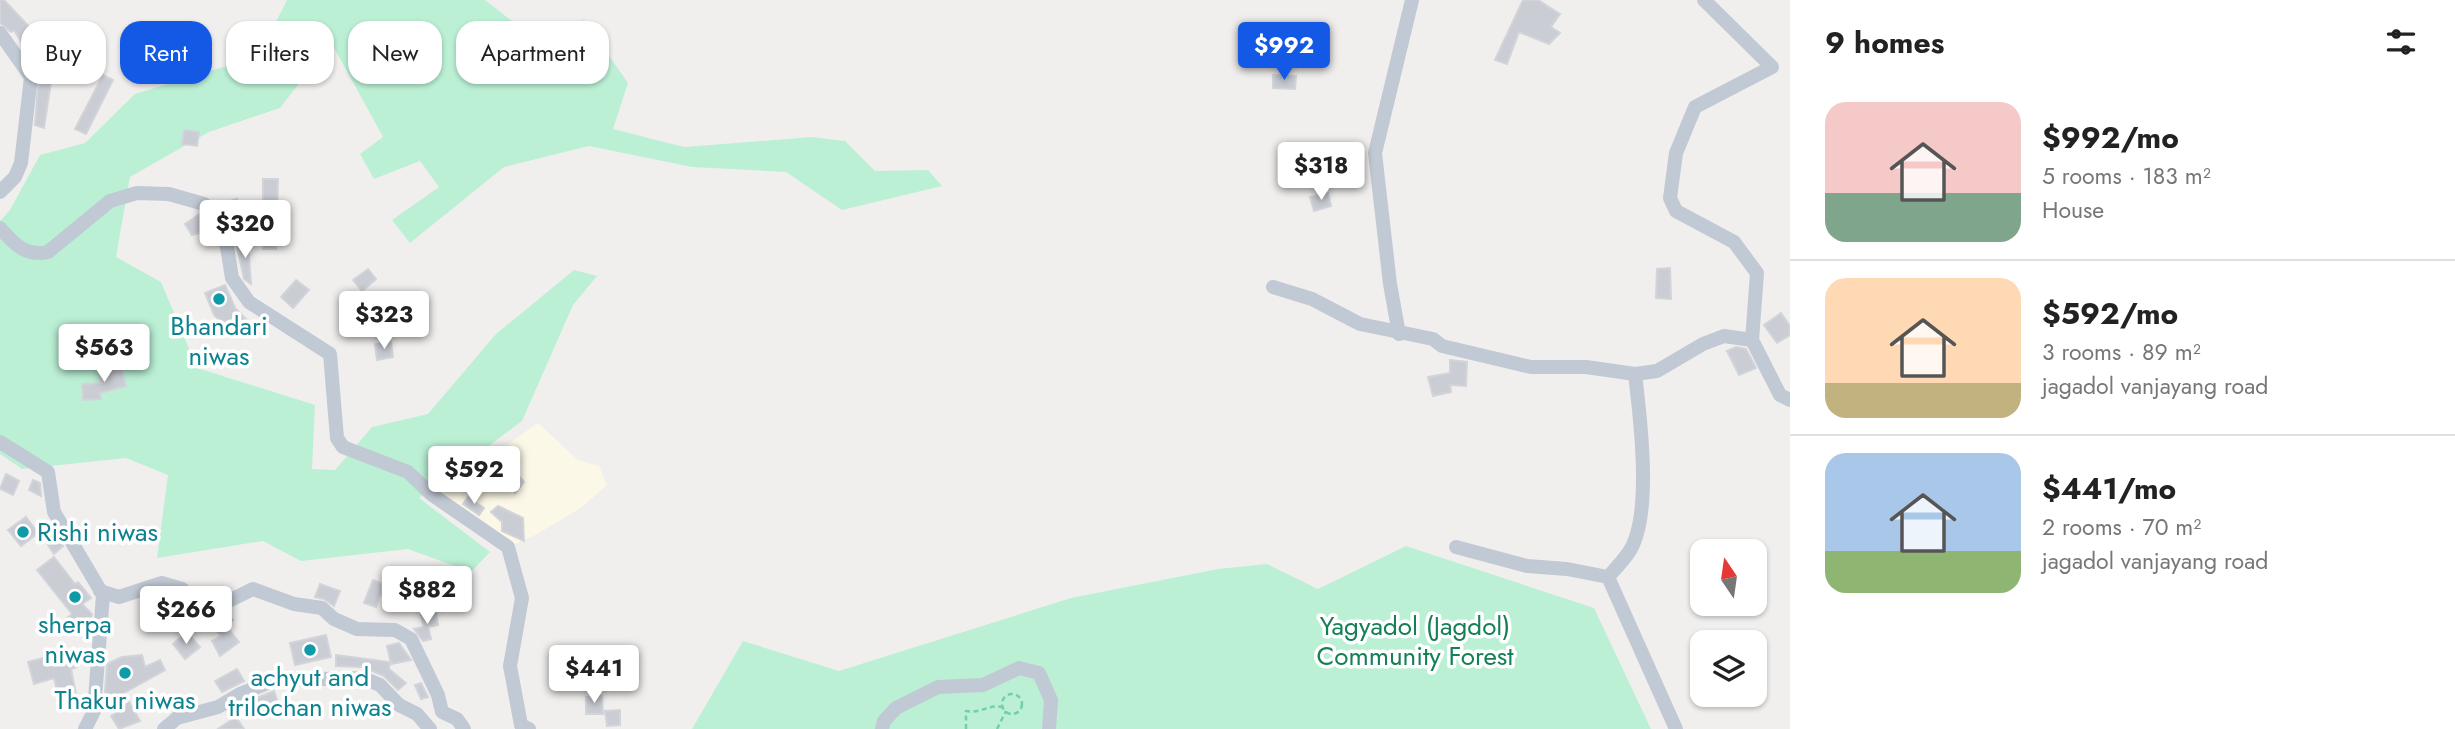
<!DOCTYPE html>
<html lang="en">
<head>
<meta charset="utf-8">
<style>
  body { margin:0; font-family:Jost,sans-serif; background:#f2f2f2; color:#222; height:100vh; display:flex; flex-direction:column; font-size:26px; white-space:nowrap }
  * { box-sizing:border-box; margin:0 }
  p { font-size:23px; color:#767676 }
  .icon { flex:none; width:38px; height:38px; fill:none; stroke:currentColor; stroke-width:2; stroke-linecap:round; stroke-linejoin:round }
  .map { position:relative; flex:1; overflow:hidden }
  .details { display:flex; flex-direction:column; background:#fff; width:665px }
  .details>* { flex:none }
  .banner { position:absolute; left:21px; top:21px; width:665px; height:63px; display:flex; gap:14px }
  .needle { width:46px; rotate:347deg }
  .tools { position:absolute; left:1690px; top:539px; display:grid; gap:14px }
  .tools a { display:grid; place-items:center; width:77px; height:77px; border-radius:14px; background:#fff; box-shadow:0 2px 5px #0004; font-size:35px }
  .price { position:absolute; translate:-50% -60px; padding:0 16px; border-radius:7px; background:#fff; color:#222; font-size:23px; line-height:46px; filter:drop-shadow(0 2px 4px #0008) }
  .price::after { content:''; position:absolute; left:50%; top:42px; width:21px; height:16px; margin-left:-10px; background:inherit; clip-path:polygon(0 0,100% 0,50% 100%) }
  .price.current { background:#1359e6; color:#fff }
  ul { padding:0; list-style:none }
  li { display:flex; align-items:center; gap:21px; height:175px; padding:0 35px }
  li+li { border-top:2px solid #e0e0e0 }
  li span { display:grid; place-items:center; flex:none; width:196px; height:140px; border-radius:21px; color:#555 }
  li>.icon { margin-inline-start:auto }
  span .icon { width:84px; height:84px; fill:#fffc; stroke-width:1 }
  li b { font-size:30px }
  h2 { display:flex; justify-content:space-between; align-items:center; height:84px; padding:0 35px; font-size:30px }
  .pill { padding:0 24px; border-radius:21px; background:#fff; box-shadow:0 2px 5px #0004; font-size:24px; line-height:63px }
  .pill.current { background:#1359e6; color:#fff }
  main { display:flex; flex:1; min-height:0 }
  .map>svg:first-child { display:block }
</style>
</head>
<body>
<main>
<div class="map">
<svg width="1790" height="729" viewBox="0 0 1790 729">
  <rect width="100%" height="100%" fill="#f1efee"/>
  <!-- commercial -->
  <polygon fill="#fcf8e7" points="538,423 578,460 599,466 607,485 582,507 537,534 508,547 439,495 449,480 483,462"/>
  <!-- green -->
  <g fill="#bbf0d5">
    <polygon points="287,0 485,0 534,38 584,20 628,83 613,129 684,147 812,137 845,141 875,171 928,170 942,186 842,210 786,172 692,167 589,146 504,167 410,243 392,220 439,187 420,161 374,179 360,154 383,137 331,42 280,108 209,132 130,177 116,257 161,282 197,368 315,405 312,469 335,470 372,427 428,414 496,334 574,270 597,276 573,305 522,421 419,498 490,552 471,572 408,549 301,561 263,541 157,558 168,475 126,458 22,469 0,454 0,221 10,210 40,155 85,143 135,94 259,56"/>
    <polygon points="1406,546 1594,608 1651,729 692,729 743,641 839,671 1071,598 1218,569 1267,564 1318,589"/>
  </g>
  <!-- building -->
  <g fill="#cacdd4" stroke="#d2d4da" stroke-width="2">
    <polygon points="0,0 4,0 34,32 38,29 48,47 43,50 52,75 44,128 35,125 39,72 14,30 11,32 0,23"/>
    <polygon points="1523,0 1538,0 1560,14 1551,27 1560,33 1549,44 1519,32 1507,64 1495,60"/>
    <polygon points="103,75 113,80 86,134 75,129"/>
    <polygon points="1273,75 1296,76 1295,89 1273,88"/>
    <polygon points="184,130 199,132 197,146 182,144"/>
    <polygon points="263,179 278,179 276,249 263,249"/>
    <polygon points="1328,193 1331,206 1314,211 1310,197"/>
    <polygon points="237,199 239,208 245,206 249,220 229,225 223,203"/>
    <polygon points="200,214 210,230 192,235 185,224"/>
    <polygon points="236,242 248,242 251,284 244,279"/>
    <polygon points="1670,268 1671,299 1656,298 1657,269"/>
    <polygon points="368,269 376,279 362,291 353,280"/>
    <polygon points="296,280 309,290 293,308 281,297"/>
    <polygon points="225,285 235,308 247,320 233,334 214,315 205,293"/>
    <polygon points="1781,313 1790,326 1790,335 1777,343 1764,325"/>
    <polygon points="391,342 393,357 377,360 375,344"/>
    <polygon points="1736,347 1746,349 1756,368 1739,375 1727,351"/>
    <polygon points="1450,360 1467,362 1466,386 1450,385 1451,392 1433,396 1428,377 1450,373"/>
    <polygon points="121,367 126,386 100,393 101,399 83,400 82,384 101,383 99,372"/>
    <polygon points="6,474 19,481 13,495 0,489"/>
    <polygon points="518,475 524,482 515,493 508,483"/>
    <polygon points="33,480 40,483 41,496 29,490"/>
    <polygon points="468,497 484,508 479,515 463,504"/>
    <polygon points="498,506 523,518 524,541 502,531 502,522 491,512"/>
    <polygon points="26,517 38,533 21,546 8,530"/>
    <polygon points="58,537 63,546 54,554 48,545"/>
    <polygon points="54,557 75,584 78,582 91,598 82,604 92,614 91,619 75,631 67,618 72,614 37,570"/>
    <polygon points="373,580 393,588 389,598 380,595 376,607 364,603"/>
    <polygon points="320,584 340,591 334,606 324,599 315,597"/>
    <polygon points="436,612 438,625 428,627 431,639 423,641 414,629 424,627 421,615"/>
    <polygon points="226,613 233,620 226,626 239,642 220,656 212,641 221,636 208,621"/>
    <polygon points="187,632 200,647 185,659 173,644"/>
    <polygon points="326,635 331,657 295,665 290,643"/>
    <polygon points="399,643 411,660 391,664 387,646"/>
    <polygon points="71,653 77,667 71,669 76,694 59,699 54,678 34,684 28,662 43,658 44,662"/>
    <polygon points="142,655 145,667 160,660 165,670 124,693 140,721 119,729 111,716 119,711 105,692 107,664 122,657"/>
    <polygon points="336,655 390,662 389,669 406,683 398,690 384,676 363,667 336,666"/>
    <polygon points="237,669 244,681 222,692 215,681"/>
    <polygon points="421,683 428,697 421,699 415,685"/>
    <polygon points="274,691 279,706 251,713 246,702"/>
    <polygon points="602,696 603,714 586,714 586,697"/>
    <polygon points="620,710 620,725 607,726 605,711"/>
    <polygon points="236,717 244,729 218,729"/>
  </g>
  <g fill="none" stroke-linecap="round" stroke-linejoin="round">
    <!-- path -->
    <g stroke="#72cfab" stroke-width="2.5" stroke-dasharray="5 3.5" stroke-linecap="butt">
      <circle cx="1012" cy="704" r="10"/>
      <path d="M966 729V711C981 714 989 704 1002 707"/>
      <polyline points="997,729 1006,711"/>
    </g>
    <!-- minor -->
    <g stroke="#c1c9d4" stroke-width="14">
      <polyline points="1704,0 1772,67 1695,107 1676,153 1670,198 1676,211 1734,242 1757,273 1752,340 1780,395 1790,400"/>
      <polyline points="0,33 31,77 21,163 15,177 0,192"/>
      <path d="M0 228C14 244 26 257 48 252L110 201 137 193 169 194 204 204 216 218 227 247 232 278 249 302 330 354 337 438 343 447 408 472 431 494 508 547 522 598 510 666 521 725 529 729"/>
      <polyline points="1273,287 1312,299 1360,324 1433,339 1442,346 1531,367 1586,367 1635,374 1657,371 1703,344 1724,336 1752,340"/>
      <polyline points="1399,334 1390,284 1375,153 1412,0"/>
      <polyline points="0,442 48,472 54,512 103,595 94,711 85,729"/>
      <polyline points="1456,547 1527,566 1567,569 1608,577 1676,729"/>
      <path d="M1608 577C1615 569 1623 561 1629 552 1653 516 1640 417 1635 374"/>
      <polyline points="100,591 119,597 162,583 182,589 208,611 253,589 294,604 322,608 334,619 357,629 395,630 411,639 438,695 442,712 457,719 464,729"/>
      <polyline points="164,729 177,718 218,707 240,694 275,680 363,678 380,685 399,705 417,714 430,729"/>
      <polyline points="882,729 884,721 896,708 938,687 983,685 1019,668 1039,673 1051,700 1049,729"/>
    </g>
  </g>
  <!-- markers -->
  <g fill="#0f9aa8" stroke="#fff" stroke-width="2.5">
    <circle cx="219" cy="299" r="7"/>
    <circle cx="23" cy="532" r="7"/>
    <circle cx="75" cy="597" r="7"/>
    <circle cx="310" cy="650" r="7"/>
    <circle cx="125" cy="673" r="7"/>
  </g>
  <g text-anchor="middle" stroke-width="7" stroke-linejoin="round" paint-order="stroke">
    <!-- culture labels -->
    <g font-size="26" fill="#0d838f" stroke="#fff">
      <text x="219" y="335">Bhandari<tspan x="219" dy="30">niwas</tspan></text>
      <text x="37" y="541" text-anchor="start">Rishi niwas</text>
      <text x="75" y="633">sherpa<tspan x="75" dy="30">niwas</tspan></text>
      <text x="310" y="686">achyut and<tspan x="310" dy="30">trilochan niwas</tspan></text>
      <text x="125" y="709">Thakur niwas</text>
    </g>
    <!-- park labels -->
    <g font-size="26" fill="#148056" stroke="#fff">
      <text x="1415" y="635">Yagyadol (Jagdol)<tspan x="1415" dy="30">Community Forest</tspan></text>
    </g>
  </g>
</svg>
<div class="tools">
<a><svg class="needle" viewBox="-14 -14 28 28"><path d="M0-13l5 13h-10z" fill="#e53935"/><path d="M0 13l5-13h-10z" fill="#767676"/></svg></a>
<a><svg class="icon" aria-label="layers" viewBox="0 0 24 24"><path d="M12 4l9 5-9 5-9-5zM3 14l9 5 9-5"/></svg></a>
</div>
<b class="price current" style="left:1284px;top:82px">$992</b>
<b class="price" style="left:1321px;top:202px">$318</b>
<b class="price" style="left:245px;top:260px">$320</b>
<b class="price" style="left:384px;top:351px">$323</b>
<b class="price" style="left:104px;top:384px">$563</b>
<b class="price" style="left:474px;top:506px">$592</b>
<b class="price" style="left:427px;top:626px">$882</b>
<b class="price" style="left:186px;top:646px">$266</b>
<b class="price" style="left:594px;top:705px">$441</b>
<div class="banner">
<a class="pill">Buy</a>
<a class="pill current">Rent</a>
<a class="pill">Filters</a>
<a class="pill">New</a>
<a class="pill">Apartment</a>
</div>
</div>
<section class="details">
<h2>9 homes<svg class="icon" aria-label="filters" viewBox="0 0 24 24"><path d="M4 7h16M4 17h16"/><circle cx="9" cy="7" r="2"/><circle cx="15" cy="17" r="2"/></svg></h2>
<ul>
<li><span style="background:linear-gradient(#f6c9c9 65%,#7fa58c 0)"><svg class="icon" aria-label="home" viewBox="0 0 24 24"><path d="M3 11l9-7 9 7M6 9v11h12V9"/></svg></span><div><b>$992/mo</b><p>5 rooms · 183 m²</p><p>House</p></div></li>
<li><span style="background:linear-gradient(#ffd9b3 75%,#c2b280 0)"><svg class="icon" aria-label="home" viewBox="0 0 24 24"><path d="M3 11l9-7 9 7M6 9v11h12V9"/></svg></span><div><b>$592/mo</b><p>3 rooms · 89 m²</p><p>jagadol vanjayang road</p></div></li>
<li><span style="background:linear-gradient(#a9c7e8 70%,#8fb573 0)"><svg class="icon" aria-label="home" viewBox="0 0 24 24"><path d="M3 11l9-7 9 7M6 9v11h12V9"/></svg></span><div><b>$441/mo</b><p>2 rooms · 70 m²</p><p>jagadol vanjayang road</p></div></li>
</ul>
</section>
</main>
</body>
</html>
